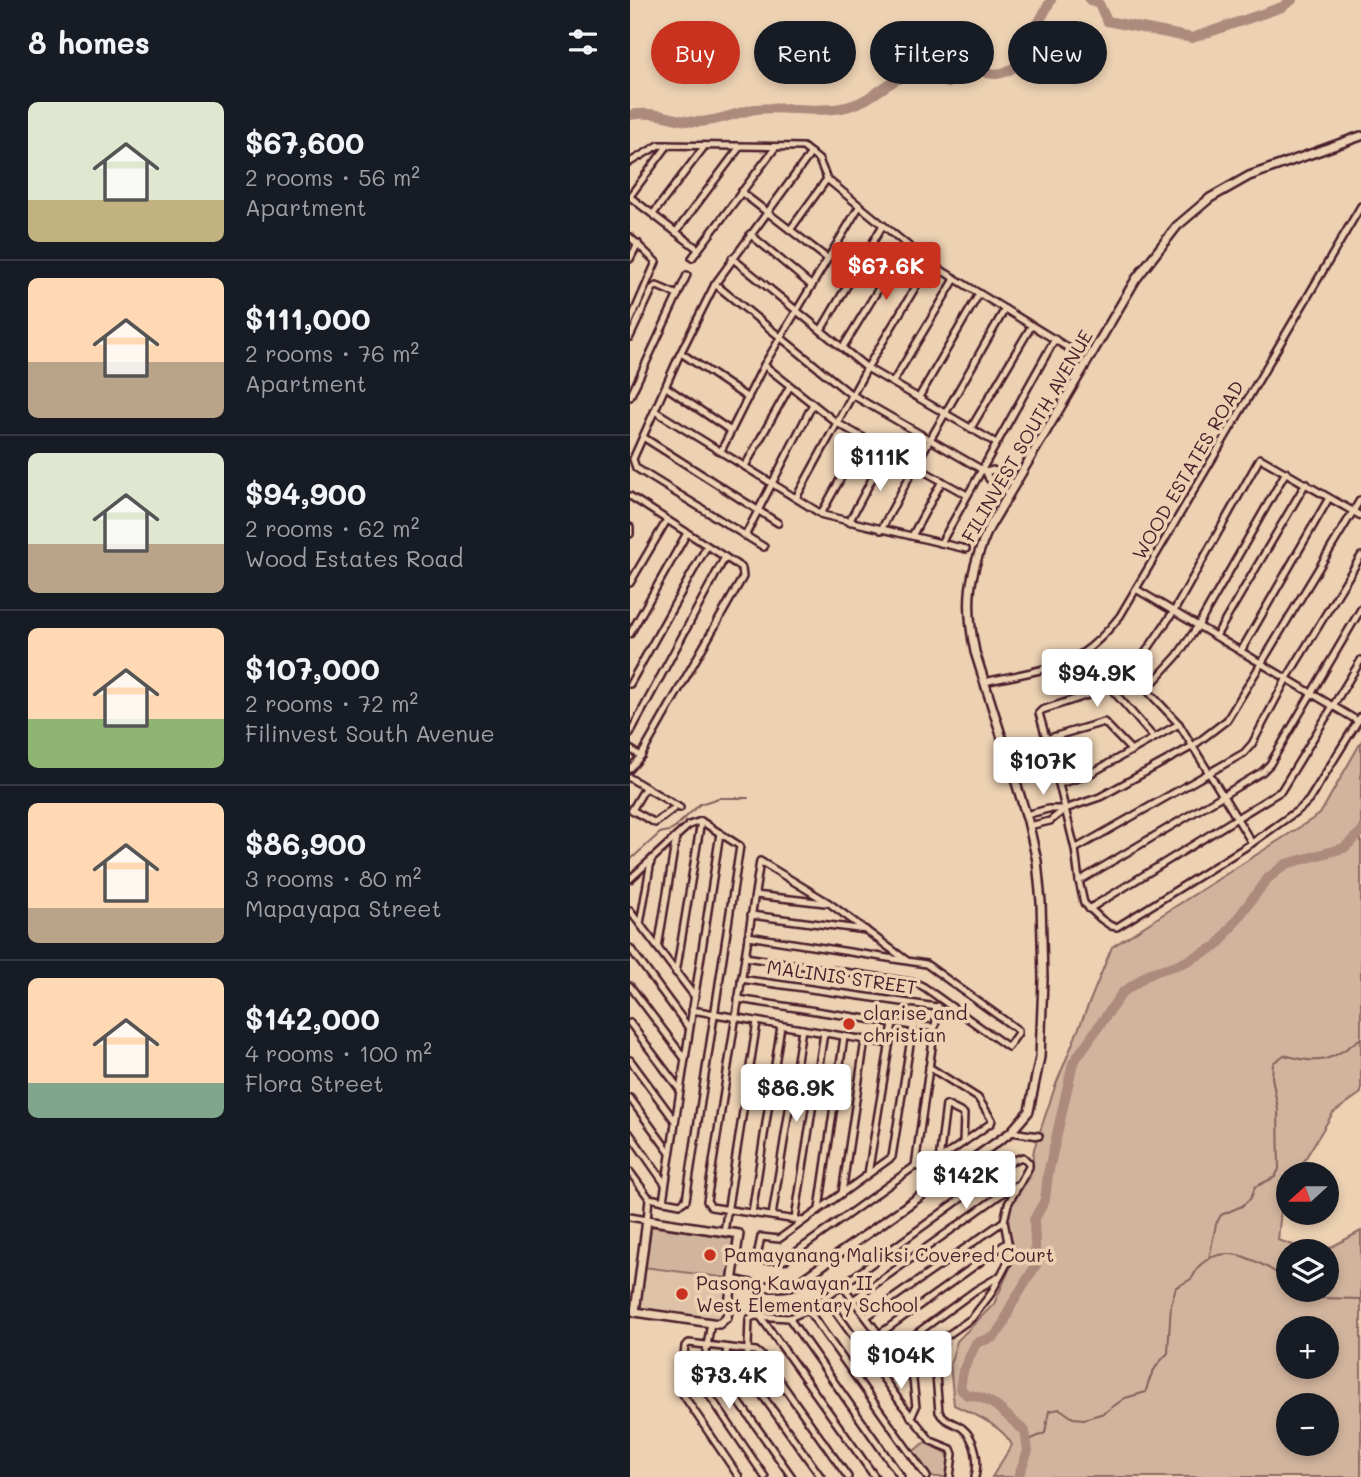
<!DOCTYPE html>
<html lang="en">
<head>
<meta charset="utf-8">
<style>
  body { margin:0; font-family:Mali,sans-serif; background:#242831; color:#f1f3f6; height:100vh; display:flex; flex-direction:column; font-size:26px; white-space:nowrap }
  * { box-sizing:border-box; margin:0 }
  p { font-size:23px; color:#9ea1a6 }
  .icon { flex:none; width:38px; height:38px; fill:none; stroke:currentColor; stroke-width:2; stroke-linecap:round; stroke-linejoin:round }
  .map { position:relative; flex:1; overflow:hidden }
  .drawer { display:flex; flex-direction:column; background:#171b24; width:630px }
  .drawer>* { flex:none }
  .guide { position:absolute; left:21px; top:21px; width:604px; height:63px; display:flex; gap:14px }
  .needle { width:46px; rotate:249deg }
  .buttons { position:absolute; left:646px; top:1162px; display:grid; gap:14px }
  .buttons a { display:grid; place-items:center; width:63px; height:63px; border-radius:50%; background:#171b24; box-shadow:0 4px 10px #0003; font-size:35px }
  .price { position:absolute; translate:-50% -60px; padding:0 16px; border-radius:7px; background:#fff; color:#222; font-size:23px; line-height:46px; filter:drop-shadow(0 2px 4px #0008) }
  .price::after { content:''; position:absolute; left:50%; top:42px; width:21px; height:16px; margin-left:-10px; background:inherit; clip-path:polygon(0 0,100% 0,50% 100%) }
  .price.active { background:#c8321e; color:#fff }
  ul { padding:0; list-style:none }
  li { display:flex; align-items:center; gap:21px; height:175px; padding:0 28px }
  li+li { border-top:2px solid #363941 }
  li span { display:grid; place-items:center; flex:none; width:196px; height:140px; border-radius:10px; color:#555 }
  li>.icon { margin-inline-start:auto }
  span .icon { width:84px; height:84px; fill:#fffc; stroke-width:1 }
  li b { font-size:30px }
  h2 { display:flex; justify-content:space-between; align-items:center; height:84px; padding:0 28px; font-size:30px }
  .pill { padding:0 24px; border-radius:32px; background:#171b24; box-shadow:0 4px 10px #0003; font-size:24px; line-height:63px }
  .pill.active { background:#c8321e; color:#fff }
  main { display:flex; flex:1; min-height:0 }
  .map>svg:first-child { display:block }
</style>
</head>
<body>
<main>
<section class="drawer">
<h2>8 homes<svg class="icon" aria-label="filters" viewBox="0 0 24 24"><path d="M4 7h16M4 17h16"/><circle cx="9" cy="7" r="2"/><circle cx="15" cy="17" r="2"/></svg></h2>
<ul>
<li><span style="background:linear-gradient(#dfe7d0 70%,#c2b280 0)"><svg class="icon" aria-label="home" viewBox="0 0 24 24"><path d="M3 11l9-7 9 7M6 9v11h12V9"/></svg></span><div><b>$67,600</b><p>2 rooms · 56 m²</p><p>Apartment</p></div></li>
<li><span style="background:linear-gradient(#ffd9b3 60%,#b9a48a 0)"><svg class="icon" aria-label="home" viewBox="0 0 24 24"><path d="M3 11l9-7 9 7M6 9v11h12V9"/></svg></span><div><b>$111,000</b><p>2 rooms · 76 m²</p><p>Apartment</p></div></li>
<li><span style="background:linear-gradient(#dfe7d0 65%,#b9a48a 0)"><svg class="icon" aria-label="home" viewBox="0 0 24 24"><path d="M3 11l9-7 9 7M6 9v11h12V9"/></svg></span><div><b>$94,900</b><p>2 rooms · 62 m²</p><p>Wood Estates Road</p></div></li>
<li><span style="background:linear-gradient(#ffd9b3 65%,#8fb573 0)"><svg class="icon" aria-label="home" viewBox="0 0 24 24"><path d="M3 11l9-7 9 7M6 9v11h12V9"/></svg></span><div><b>$107,000</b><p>2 rooms · 72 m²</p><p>Filinvest South Avenue</p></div></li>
<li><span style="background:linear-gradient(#ffd9b3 75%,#b9a48a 0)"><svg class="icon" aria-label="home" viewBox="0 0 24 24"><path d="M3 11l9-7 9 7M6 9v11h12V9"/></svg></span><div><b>$86,900</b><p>3 rooms · 80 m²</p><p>Mapayapa Street</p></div></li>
<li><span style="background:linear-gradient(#ffd9b3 75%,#7fa58c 0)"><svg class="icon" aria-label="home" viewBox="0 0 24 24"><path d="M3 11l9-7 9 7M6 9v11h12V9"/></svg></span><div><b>$142,000</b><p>4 rooms · 100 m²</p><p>Flora Street</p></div></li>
</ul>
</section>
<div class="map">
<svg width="731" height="1477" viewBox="0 0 731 1477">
  <rect width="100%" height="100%" fill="#ecd1b3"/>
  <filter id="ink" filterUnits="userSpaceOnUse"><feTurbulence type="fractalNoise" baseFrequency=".0143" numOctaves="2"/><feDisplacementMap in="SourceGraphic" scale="14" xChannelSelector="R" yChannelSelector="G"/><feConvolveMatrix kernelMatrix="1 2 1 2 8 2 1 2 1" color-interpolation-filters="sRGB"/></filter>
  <g filter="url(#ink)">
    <!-- built -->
    <polygon fill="#dec2a8" points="13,1267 98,1278 91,1321 7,1311"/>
    <!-- green -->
    <g fill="#d1b49d" stroke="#8e6a64" stroke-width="2" fill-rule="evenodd">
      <path d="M731 742V1093L703 1113 666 1174H658V1190L652 1200 648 1240 681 1251H658V1290H696V1251H694L731 1231V1477H362L382 1445C372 1425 343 1414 324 1405L320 1364 327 1341 364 1304 385 1257 376 1217 382 1203 400 1177 404 1149 426 1084 482 947 690 814ZM658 1328H696V1367H658ZM658 1405H696V1444H658Z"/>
      <polygon points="187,1083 203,1085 200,1104 184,1101"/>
      <polygon points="19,1226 103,1238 98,1278 13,1267"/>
      <polygon points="296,1442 317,1453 319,1458 316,1477 300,1477 282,1452"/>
    </g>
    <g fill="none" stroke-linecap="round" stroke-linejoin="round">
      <!-- stream -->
      <g stroke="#85605c" stroke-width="2">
        <polyline points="0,860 30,833 42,830 70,804 89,798 118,798"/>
        <path d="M579 1259 586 1224 591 1215 612 1206 621 1198 625 1187 645 1177 649 1169 648 1109 642 1077 643 1063 654 1055C692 1065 699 1062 731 1038"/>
        <polyline points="678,1290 689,1298 731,1299"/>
        <path d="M397 1441 415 1433 419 1411 430 1409 443 1418 454 1419 474 1413 495 1398 516 1392C519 1375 526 1365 538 1353L541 1304 546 1287C550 1285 557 1282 561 1279 565 1275 566 1269 570 1265 599 1239 631 1265 658 1279"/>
      </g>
      <!-- river -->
      <g stroke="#ac8b7d" stroke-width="10">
        <polyline points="460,0 469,4 477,21 562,38 652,7 662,0"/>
        <path d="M0 115C28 110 43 121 68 122 87 122 107 112 126 109 154 106 184 113 211 108 256 101 264 56 318 83L336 61C361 83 375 74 399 58L397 33 409 22 421 0"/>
        <path d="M388 1477 398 1451 395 1431C376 1417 363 1396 337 1395L330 1388 333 1371 346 1343 364 1337 372 1327 381 1306 406 1265 404 1220 415 1200 418 1174 443 1063 492 993 520 973 553 963 587 946 637 879 656 864 714 848 731 832"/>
      </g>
      <defs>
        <g id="street">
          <polyline points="0,162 29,145 173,147 189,160 197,179 298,262 445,352"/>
          <polyline points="111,192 198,259"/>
          <polyline points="0,196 38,145"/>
          <polyline points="0,197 68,249"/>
          <polyline points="23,214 74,147"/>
          <polyline points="160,230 197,179"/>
          <polyline points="46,232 109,148"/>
          <polyline points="120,234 182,286"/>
          <polyline points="0,237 26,262 0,322"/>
          <polyline points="62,258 145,148"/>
          <polyline points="102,258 237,368 366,443"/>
          <polyline points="0,259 8,243"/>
          <polyline points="85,284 219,393 356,472"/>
          <polyline points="191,330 253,225"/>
          <polyline points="0,337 23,288 27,286 48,295"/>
          <polyline points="213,347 276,244"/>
          <polyline points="51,353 118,398"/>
          <polyline points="134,365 207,423 337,495"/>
          <polyline points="263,382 325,279"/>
          <polyline points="36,387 101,431"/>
          <polyline points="0,397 57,275"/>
          <polyline points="289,397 349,294"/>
          <polyline points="25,411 193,515 336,549"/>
          <polyline points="341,428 402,325"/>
          <polyline points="13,437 148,523"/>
          <polyline points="91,451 134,365 229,207"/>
          <polyline points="115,466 160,386"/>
          <polyline points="379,494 359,479 356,472 363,470 385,484"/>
          <polyline points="0,496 112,568 113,577 11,756"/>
          <polyline points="166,498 237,368 300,263"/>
          <polyline points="191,514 233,438"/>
          <polyline points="731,516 630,458 544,611 513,656 478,685 461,694 412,710 409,713 429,784 445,849 449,881 454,903 471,919 481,926 487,927 622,843 671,808 679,800 731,716"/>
          <polyline points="219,522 257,451"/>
          <polyline points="0,527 0,534"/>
          <polyline points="251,530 285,466 375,309"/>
          <polyline points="115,536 183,404"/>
          <polyline points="282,536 312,481"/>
          <polyline points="311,543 425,339"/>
          <polyline points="134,547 6,468 3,459 49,356 85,284 181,153"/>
          <polyline points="0,583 37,520"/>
          <polyline points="506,589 728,721"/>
          <polyline points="0,634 57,533"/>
          <polyline points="586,636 676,483"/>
          <polyline points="611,651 699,498"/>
          <polyline points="498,670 549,724 622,843"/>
          <path d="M355 682C384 675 426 670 451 654 466 644 479 630 490 616L731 206"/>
          <polyline points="0,684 77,546"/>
          <polyline points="478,685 524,738"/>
          <polyline points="517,689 547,656 568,626 656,472"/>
          <polyline points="0,733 95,557"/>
          <polyline points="416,739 474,722 502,751"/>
          <polyline points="0,749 11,756 0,769"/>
          <polyline points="0,778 50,808"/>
          <polyline points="429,784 458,775 549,724"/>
          <polyline points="2,810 25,823 47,806"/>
          <polyline points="2,810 15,788"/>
          <polyline points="396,815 418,809 435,809 470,797 563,746 597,720 730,500"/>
          <polyline points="399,826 420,821 435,809"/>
          <polyline points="445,849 614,753 622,744 657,678 731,556"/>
          <polyline points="0,879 59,825 71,821 110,846 56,1200 50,1204 19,1198"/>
          <polyline points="449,881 632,772 640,764 731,609"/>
          <polyline points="125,895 195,903"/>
          <polyline points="459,909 651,791 731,660"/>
          <polyline points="0,911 65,997"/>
          <polyline points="121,915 236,930"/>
          <polyline points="10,924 21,861"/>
          <polyline points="0,948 59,1028"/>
          <polyline points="28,948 46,837"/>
          <polyline points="115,957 286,983 294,987 378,1047 388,1033 388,1030 296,964 118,936"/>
          <polyline points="46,973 71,821"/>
          <polyline points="111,979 307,1007"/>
          <polyline points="0,986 55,1059"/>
          <polyline points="108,999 283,1026 304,1027"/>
          <polyline points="62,1010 259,1044"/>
          <polyline points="0,1023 50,1090"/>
          <polyline points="283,1026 262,1157 149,1239 131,1237 127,1256 131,1260 155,1260 285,1166"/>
          <polyline points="0,1060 45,1121"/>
          <polyline points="0,1098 40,1153"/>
          <polyline points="381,1132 409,1136"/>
          <polyline points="0,1134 35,1184"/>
          <polyline points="309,1161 316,1105 334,1114 333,1143"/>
          <polyline points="336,1163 350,1184"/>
          <polyline points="285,1166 308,1006"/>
          <polyline points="285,1166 296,1169 306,1185"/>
          <polyline points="296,1169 361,1123 362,1120 348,1098 299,1067"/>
          <polyline points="0,1172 19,1198"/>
          <polyline points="238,1174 263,1023"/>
          <polyline points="212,1193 235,1040"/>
          <polyline points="33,1201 90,833"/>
          <polyline points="189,1209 214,1037"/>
          <polyline points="122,1213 151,1026"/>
          <polyline points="142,1216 172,1029"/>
          <polyline points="0,1217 17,1220 19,1198"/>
          <polyline points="165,1219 194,1033"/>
          <polyline points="173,1221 81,1207 77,1201 130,861 199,903 276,960"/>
          <polyline points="94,1232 127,1022"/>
          <polyline points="212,1285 283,1380 286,1407 281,1417"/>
          <polyline points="195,1297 273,1406 301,1441 321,1449 323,1454 320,1477"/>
          <polyline points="223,1300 377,1190 387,1185"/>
          <polyline points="178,1310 297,1477"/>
          <polyline points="130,1316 245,1477"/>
          <polyline points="236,1317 374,1221"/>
          <polyline points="159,1318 271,1477"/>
          <polyline points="81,1323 71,1380 73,1386 135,1477"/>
          <polyline points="248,1335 378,1242"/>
          <path d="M314 1342 305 1363 309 1412C314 1422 324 1422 332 1428 346 1439 349 1461 345 1477"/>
          <polyline points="97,1348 92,1378 162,1477"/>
          <polyline points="261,1352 346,1290 370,1276"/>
          <polyline points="109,1477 50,1390 55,1346 59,1343 126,1351 132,1356 218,1477"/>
          <polyline points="191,1477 117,1374 119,1319 124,1316 159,1318 178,1310 384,1160 393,1157 399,1163 399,1167 378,1204 374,1221 380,1253 379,1260 360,1295 342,1318 273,1367"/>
        </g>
        <g id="secondary">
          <polygon points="17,1220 109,1234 97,1317 89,1324 5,1312"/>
          <path d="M102 1280C123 1284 145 1291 166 1284L381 1132 399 1111 410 1057 413 979 411 902 407 861 398 821 345 652C335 604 338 574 359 528L506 279 547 226 580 198 619 176 731 136"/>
        </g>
      </defs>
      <!-- street casing -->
      <use href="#street" stroke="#4a1f2b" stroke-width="10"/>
      <!-- secondary casing -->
      <use href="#secondary" stroke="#4a1f2b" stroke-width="12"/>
      <!-- street -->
      <use href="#street" stroke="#ecd1b3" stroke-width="5"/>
      <!-- secondary -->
      <use href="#secondary" stroke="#ecd1b3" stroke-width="7"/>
    </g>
  </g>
  <!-- markers -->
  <g fill="#c8321e" stroke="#ecd1b3" stroke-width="2.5">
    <circle cx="219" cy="1024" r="7"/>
    <circle cx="80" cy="1255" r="7"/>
    <circle cx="52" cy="1294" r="7"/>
  </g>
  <g text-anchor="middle" stroke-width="7" stroke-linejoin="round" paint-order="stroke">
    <!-- street labels -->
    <g font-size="19" fill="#4a1f2b" stroke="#ecd1b3">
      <text transform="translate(397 436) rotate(-60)" y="7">FILINVEST SOUTH AVENUE</text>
      <text transform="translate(558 470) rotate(-60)" y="7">WOOD ESTATES ROAD</text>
      <text transform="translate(212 977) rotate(8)" y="7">MALINIS STREET</text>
    </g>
    <!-- poi labels -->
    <g font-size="19" fill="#4a1f2b" stroke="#ecd1b3" text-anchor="start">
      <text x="233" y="1020">clarise and<tspan x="233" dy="22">christian</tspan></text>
      <text x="94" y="1262">Pamayanang Maliksi Covered Court</text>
      <text x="66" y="1290">Pasong Kawayan II<tspan x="66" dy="22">West Elementary School</tspan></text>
    </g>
  </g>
</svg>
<div class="buttons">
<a><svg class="needle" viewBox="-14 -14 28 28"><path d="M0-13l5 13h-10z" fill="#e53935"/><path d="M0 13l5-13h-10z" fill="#9ea1a6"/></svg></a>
<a><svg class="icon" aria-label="layers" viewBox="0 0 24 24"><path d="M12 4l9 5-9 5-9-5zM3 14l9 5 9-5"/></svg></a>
<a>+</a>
<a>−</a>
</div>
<b class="price active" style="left:256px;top:302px">$67.6K</b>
<b class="price" style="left:250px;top:493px">$111K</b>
<b class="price" style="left:467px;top:709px">$94.9K</b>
<b class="price" style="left:413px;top:797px">$107K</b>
<b class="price" style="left:166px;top:1124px">$86.9K</b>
<b class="price" style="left:336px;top:1211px">$142K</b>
<b class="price" style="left:271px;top:1391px">$104K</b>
<b class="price" style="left:99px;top:1411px">$73.4K</b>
<div class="guide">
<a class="pill active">Buy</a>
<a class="pill">Rent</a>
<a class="pill">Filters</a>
<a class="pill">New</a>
</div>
</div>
</main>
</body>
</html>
